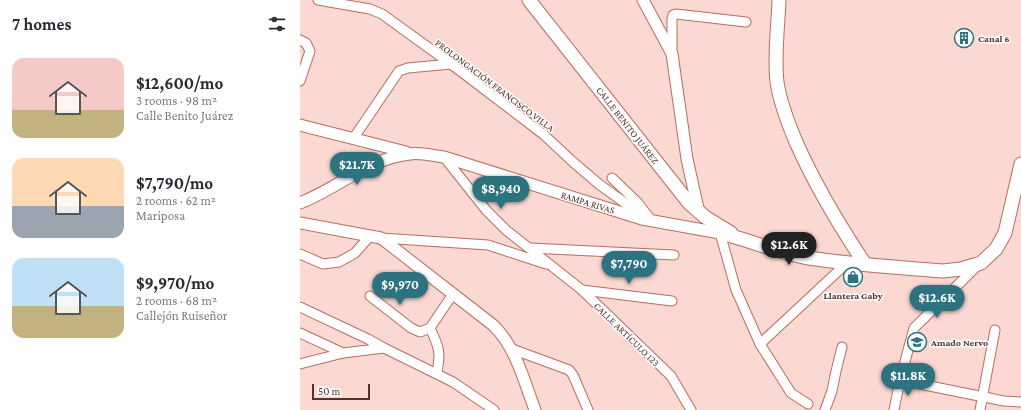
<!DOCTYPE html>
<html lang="en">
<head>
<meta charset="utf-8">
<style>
  body { margin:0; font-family:"Crimson Pro",serif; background:#f7f7f7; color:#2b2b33; height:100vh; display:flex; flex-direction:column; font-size:15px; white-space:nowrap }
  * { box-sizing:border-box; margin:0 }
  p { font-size:13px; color:#7c7c81 }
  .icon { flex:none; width:22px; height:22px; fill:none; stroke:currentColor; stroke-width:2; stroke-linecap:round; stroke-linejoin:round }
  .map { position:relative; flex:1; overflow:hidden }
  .panel { display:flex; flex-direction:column; background:#fff; width:300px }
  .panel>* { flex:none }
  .scale { position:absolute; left:12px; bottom:10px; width:58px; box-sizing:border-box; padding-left:4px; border:2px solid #53322b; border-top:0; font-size:11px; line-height:14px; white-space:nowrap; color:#53322b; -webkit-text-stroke:3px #fff; paint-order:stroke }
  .price { position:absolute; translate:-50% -34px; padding:0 9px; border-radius:14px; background:#2c727f; color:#fff; font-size:13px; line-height:26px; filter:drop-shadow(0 1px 2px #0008) }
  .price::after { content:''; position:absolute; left:50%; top:24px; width:12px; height:9px; margin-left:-6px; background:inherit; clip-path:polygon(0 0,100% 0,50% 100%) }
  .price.active { background:#222; color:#fff }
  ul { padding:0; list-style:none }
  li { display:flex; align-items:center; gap:12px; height:100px; padding:0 12px }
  li span { display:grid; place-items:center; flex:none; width:112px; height:80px; border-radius:12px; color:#555 }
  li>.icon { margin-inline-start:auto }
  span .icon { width:48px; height:48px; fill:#fffc; stroke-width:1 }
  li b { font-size:17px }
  h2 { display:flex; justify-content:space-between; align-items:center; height:48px; padding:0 12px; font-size:17px }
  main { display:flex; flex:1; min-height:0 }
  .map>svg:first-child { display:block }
</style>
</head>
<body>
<main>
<section class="panel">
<h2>7 homes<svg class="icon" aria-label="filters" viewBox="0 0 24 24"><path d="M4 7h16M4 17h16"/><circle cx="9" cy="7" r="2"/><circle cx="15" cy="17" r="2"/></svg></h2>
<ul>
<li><span style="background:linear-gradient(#f6c9c9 65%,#c2b280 0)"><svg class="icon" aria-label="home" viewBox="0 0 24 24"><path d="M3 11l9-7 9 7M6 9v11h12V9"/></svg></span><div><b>$12,600/mo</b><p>3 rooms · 98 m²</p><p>Calle Benito Juárez</p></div></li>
<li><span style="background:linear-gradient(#ffd9b3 60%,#9aa5b1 0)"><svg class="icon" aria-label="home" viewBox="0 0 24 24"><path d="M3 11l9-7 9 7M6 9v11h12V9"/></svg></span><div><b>$7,790/mo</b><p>2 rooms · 62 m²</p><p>Mariposa</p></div></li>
<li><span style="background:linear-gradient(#bfe0f5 60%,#c2b280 0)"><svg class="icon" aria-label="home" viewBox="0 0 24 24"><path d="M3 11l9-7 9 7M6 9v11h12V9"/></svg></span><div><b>$9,970/mo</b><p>2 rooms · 68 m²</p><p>Callejón Ruiseñor</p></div></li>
</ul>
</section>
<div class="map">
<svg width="721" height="410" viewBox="0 0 721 410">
  <rect width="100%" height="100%" fill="#fbd8d1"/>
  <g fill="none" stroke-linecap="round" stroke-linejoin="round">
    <defs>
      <g id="minor">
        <polyline points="18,0 70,9 82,14 151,64 243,134 273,162 300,185 332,208 342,219"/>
        <polyline points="0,40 6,43 10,51 0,81"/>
        <polyline points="372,54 372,19 373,15 376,14 446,22"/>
        <polyline points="53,139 99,71 108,68 151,64"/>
        <polyline points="144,157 186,210 206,230 282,290 371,376 391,410"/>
        <polyline points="312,178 338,203 351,220"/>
        <polyline points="420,233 436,290 460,344 491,393 508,404"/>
        <polyline points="81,238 188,245 246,264"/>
        <polyline points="230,248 374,255"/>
        <polyline points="0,254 23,264 39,262 55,253 70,236"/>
        <polyline points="282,290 372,301"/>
        <polyline points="70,296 111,328 120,332 130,328 153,294"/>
        <polyline points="0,307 68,339 84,348 153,382 194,410"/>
        <path d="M130 328C139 347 141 352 137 373"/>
        <polyline points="0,333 43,353"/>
        <polyline points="460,344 548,262"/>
        <polyline points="212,349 269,370 273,375 288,410"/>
        <polyline points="0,364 43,353 84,348"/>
        <polyline points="600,380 704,401 721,402"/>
        <polyline points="525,410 532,391 536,371 542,347"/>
        <polyline points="594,410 600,380 614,328 678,265"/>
        <polyline points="680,410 695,330"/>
      </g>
      <g id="tertiary">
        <polyline points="343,0 372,54 387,159 399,213"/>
        <polyline points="0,125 106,152"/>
        <path d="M0 203C37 189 69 158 110 154 121 152 133 156 144 157L342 219 420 233"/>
        <path d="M0 223 81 238 193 325C216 347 224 381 235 410"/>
      </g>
      <g id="secondary">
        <polyline points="229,0 389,203 405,217 431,233"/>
        <path d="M479 0C478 27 474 55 477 82 480 103 488 123 496 142 515 185 539 225 565 264"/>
        <path d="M420 233C450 240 478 253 509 258 553 265 598 267 643 271L661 269 681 263 696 249 705 233 721 164"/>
      </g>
    </defs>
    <!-- minor casing -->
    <use href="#minor" stroke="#ba6d5e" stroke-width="11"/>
    <!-- tertiary casing -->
    <use href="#tertiary" stroke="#ba6d5e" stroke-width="13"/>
    <!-- secondary casing -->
    <use href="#secondary" stroke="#ba6d5e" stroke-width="15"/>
    <!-- minor -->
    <use href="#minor" stroke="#fff" stroke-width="9"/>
    <!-- tertiary -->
    <use href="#tertiary" stroke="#fff" stroke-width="11"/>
    <!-- secondary -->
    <use href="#secondary" stroke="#fff" stroke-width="13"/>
  </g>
  <!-- icons -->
  <defs>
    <symbol id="building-ring" viewBox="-11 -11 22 22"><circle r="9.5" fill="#fff" stroke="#2c727f" stroke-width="1.5"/><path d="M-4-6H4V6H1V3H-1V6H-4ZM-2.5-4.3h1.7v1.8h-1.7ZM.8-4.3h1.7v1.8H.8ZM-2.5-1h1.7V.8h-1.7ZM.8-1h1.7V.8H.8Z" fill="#2c727f"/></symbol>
    <symbol id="shop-ring" viewBox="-11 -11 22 22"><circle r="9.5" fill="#fff" stroke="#2c727f" stroke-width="1.5"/><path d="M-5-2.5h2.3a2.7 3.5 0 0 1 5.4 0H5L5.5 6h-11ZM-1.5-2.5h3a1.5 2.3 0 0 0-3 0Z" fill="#2c727f"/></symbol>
    <symbol id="school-ring" viewBox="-11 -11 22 22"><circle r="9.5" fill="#fff" stroke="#2c727f" stroke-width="1.5"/><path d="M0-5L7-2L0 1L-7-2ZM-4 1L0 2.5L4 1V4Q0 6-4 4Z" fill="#2c727f"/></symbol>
  </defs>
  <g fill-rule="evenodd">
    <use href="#building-ring" x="653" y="27" width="22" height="22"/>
    <use href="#shop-ring" x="542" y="266" width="22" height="22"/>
    <use href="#school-ring" x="606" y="331" width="22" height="22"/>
  </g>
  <g text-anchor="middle" stroke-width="3" stroke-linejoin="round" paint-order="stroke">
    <!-- poi labels -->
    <g font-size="10" font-weight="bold" fill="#53322b" stroke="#fff" text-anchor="start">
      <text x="678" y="42">Canal 6</text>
      <text x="553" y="299" text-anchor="middle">Llantera Gaby</text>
      <text x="631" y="346">Amado Nervo</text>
    </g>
    <!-- street labels -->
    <g font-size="10" fill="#53322b" stroke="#fff">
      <text transform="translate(195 85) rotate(37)" y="4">PROLONGACIÓN FRANCISCO VILLA</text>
      <text transform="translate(328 125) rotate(52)" y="4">CALLE BENITO JUÁREZ</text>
      <text transform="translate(288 202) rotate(17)" y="4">RAMPA RIVAS</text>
      <text transform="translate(327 334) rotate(44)" y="4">CALLE ARTÍCULO 123</text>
    </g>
  </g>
</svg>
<div class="scale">50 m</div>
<b class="price" style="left:57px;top:186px">$21.7K</b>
<b class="price" style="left:201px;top:210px">$8,940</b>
<b class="price active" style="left:489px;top:266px">$12.6K</b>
<b class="price" style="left:329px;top:285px">$7,790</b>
<b class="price" style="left:100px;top:306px">$9,970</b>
<b class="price" style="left:637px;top:319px">$12.6K</b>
<b class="price" style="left:608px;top:397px">$11.8K</b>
</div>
</main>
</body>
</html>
